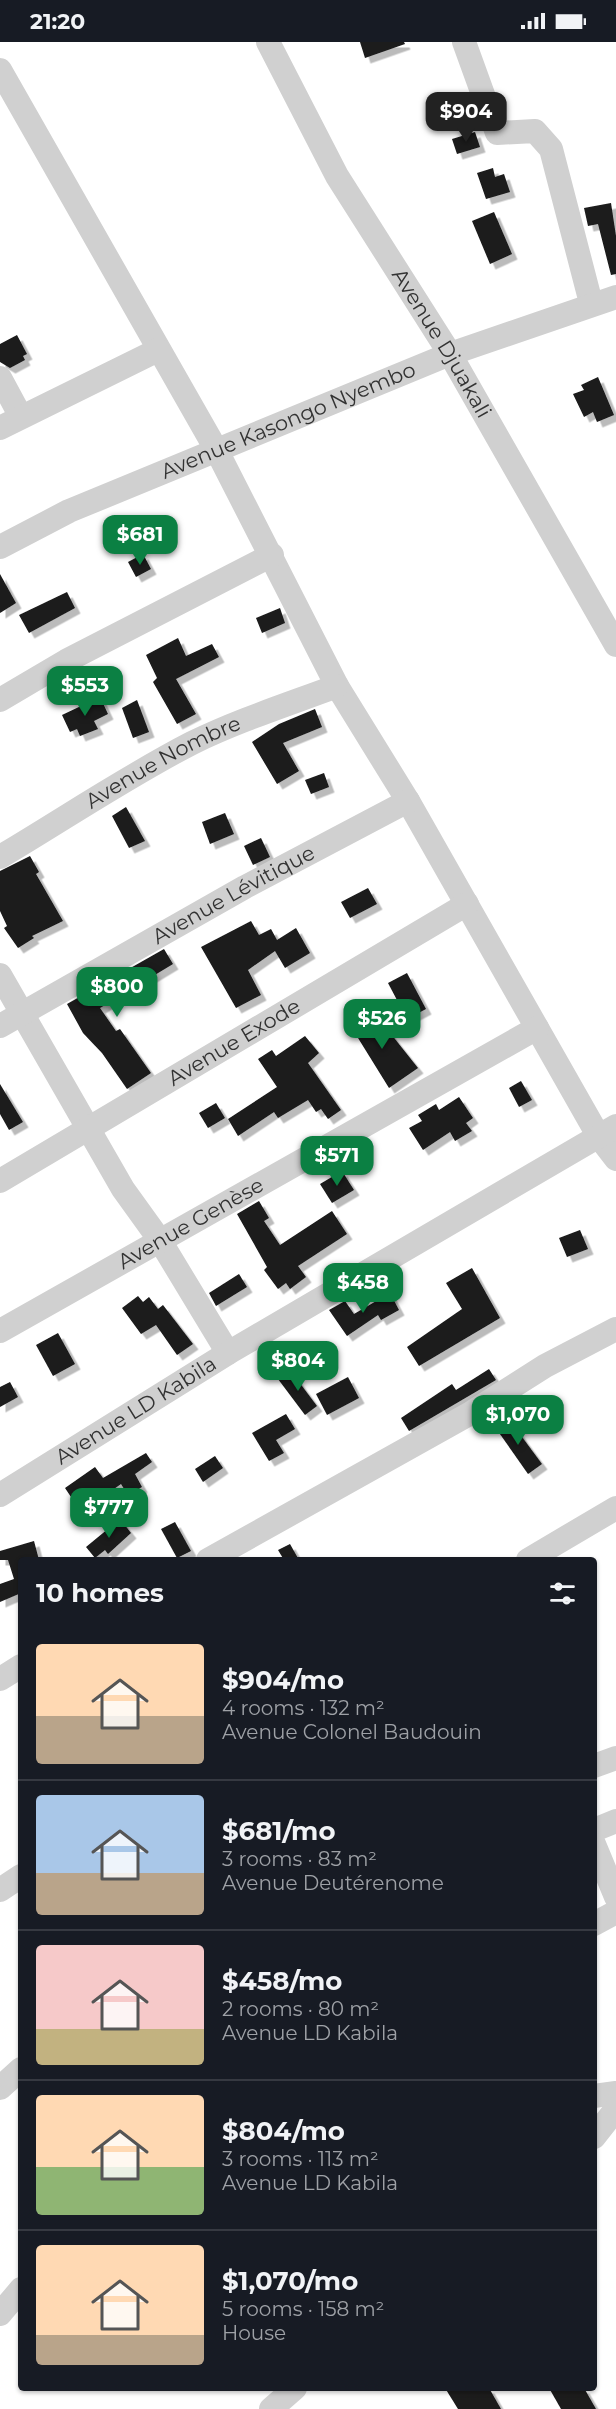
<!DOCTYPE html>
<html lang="en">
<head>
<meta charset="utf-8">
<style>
  body { margin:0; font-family:Montserrat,sans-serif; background:#20242c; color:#f1f3f6; height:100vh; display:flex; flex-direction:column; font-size:22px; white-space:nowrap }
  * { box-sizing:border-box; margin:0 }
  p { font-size:20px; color:#9ea1a6 }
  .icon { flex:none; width:33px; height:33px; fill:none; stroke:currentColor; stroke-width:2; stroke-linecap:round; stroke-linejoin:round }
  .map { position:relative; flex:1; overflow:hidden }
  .sheet { position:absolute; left:18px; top:1515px; width:579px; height:834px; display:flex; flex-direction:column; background:#171b24; border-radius:6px; box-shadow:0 2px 4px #0004 }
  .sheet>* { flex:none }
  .price { position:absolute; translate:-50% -51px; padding:0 14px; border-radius:12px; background:#0b8043; color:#fff; font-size:20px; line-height:39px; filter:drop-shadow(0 2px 3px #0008) }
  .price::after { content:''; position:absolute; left:50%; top:36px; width:18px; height:14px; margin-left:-9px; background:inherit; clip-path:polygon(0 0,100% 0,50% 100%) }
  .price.active { background:#222; color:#fff }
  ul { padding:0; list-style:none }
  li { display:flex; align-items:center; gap:18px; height:150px; padding:0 18px }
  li+li { border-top:2px solid #363941 }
  li span { display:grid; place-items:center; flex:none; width:168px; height:120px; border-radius:6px; color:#555 }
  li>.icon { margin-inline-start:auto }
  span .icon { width:72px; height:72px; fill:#fffc; stroke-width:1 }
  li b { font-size:26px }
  h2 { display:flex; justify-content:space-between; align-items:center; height:72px; padding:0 18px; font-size:26px }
  .status { display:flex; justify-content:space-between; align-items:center; height:42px; padding:0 30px; background:#171b24; direction:ltr }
  .status svg { height:16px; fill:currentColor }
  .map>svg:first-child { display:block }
</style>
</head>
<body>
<div class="status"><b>21:20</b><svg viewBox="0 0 49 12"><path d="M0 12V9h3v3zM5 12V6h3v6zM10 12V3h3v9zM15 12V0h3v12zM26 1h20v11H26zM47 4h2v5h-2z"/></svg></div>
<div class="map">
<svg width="616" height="2367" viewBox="0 0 616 2367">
  <defs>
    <filter id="shadow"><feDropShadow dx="5.5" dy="5.5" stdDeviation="0" flood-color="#0004"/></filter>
  </defs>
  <rect width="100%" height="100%" fill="#fff"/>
  <!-- building -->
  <g fill="#1a1a1a" filter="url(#shadow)">
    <polygon points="360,0 404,0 405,2 365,16"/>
    <polygon points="475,90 480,105 457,112 452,97"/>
    <polygon points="493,126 495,135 504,132 510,150 486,157 477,131"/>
    <polygon points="611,161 616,194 616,232 611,233 598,182 588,184 584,166"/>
    <polygon points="494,170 512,212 490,222 472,179"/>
    <polygon points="17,293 27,312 23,314 25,318 10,326 0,320 0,302"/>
    <polygon points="598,335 614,373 597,380 593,370 584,375 573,352 584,348 581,343"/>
    <polygon points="143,512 151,527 136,535 128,520"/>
    <polygon points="0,532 16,561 0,571"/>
    <polygon points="67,550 75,566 29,591 19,573"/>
    <polygon points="280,566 285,581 262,591 256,576"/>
    <polygon points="178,596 186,614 212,602 219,615 176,637 196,672 177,682 153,640 157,636 146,613"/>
    <polygon points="100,655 108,672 94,679 98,687 80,694 77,687 70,690 62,673"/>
    <polygon points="137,658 149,690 133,696 122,666"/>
    <polygon points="315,667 322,685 283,701 299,729 277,742 252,700 279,682"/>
    <polygon points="324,731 329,745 311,752 305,738"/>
    <polygon points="126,765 145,799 129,806 112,774"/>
    <polygon points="225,771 234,792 210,802 202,780"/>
    <polygon points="261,796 270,815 253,823 244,804"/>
    <polygon points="30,814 39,830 36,832 63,879 32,894 34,896 18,906 4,886 7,884 0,869 0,829"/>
    <polygon points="368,846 377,862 350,876 341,860"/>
    <polygon points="251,879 259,893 271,887 277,898 296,886 310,911 285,926 275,909 248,928 261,953 236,966 201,905"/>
    <polygon points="164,907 173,922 100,966 116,989 120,987 151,1031 127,1047 102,1011 83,991 67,962"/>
    <polygon points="407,931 426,967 407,977 388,941"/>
    <polygon points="361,966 377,993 387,987 418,1026 389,1046 345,975"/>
    <polygon points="305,994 319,1011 308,1021 341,1068 328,1077 321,1067 316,1070 308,1058 278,1076 274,1070 238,1094 228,1077 277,1045 258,1017 272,1008 276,1014"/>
    <polygon points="521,1039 532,1058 519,1065 509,1046"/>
    <polygon points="0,1042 23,1080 9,1088 0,1072"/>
    <polygon points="459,1055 473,1076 466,1081 472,1089 455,1099 450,1090 423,1108 409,1086 422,1079 418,1073 436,1062 439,1068"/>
    <polygon points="216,1061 225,1076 208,1086 199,1071"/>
    <polygon points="342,1129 354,1148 332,1161 320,1142"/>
    <polygon points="259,1159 269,1176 264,1179 280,1203 332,1169 347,1192 298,1224 306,1235 290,1247 286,1241 278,1247 264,1228 267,1225 237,1172"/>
    <polygon points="580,1188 588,1207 567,1215 559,1196"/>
    <polygon points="472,1226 500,1276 419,1324 407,1305 462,1267 446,1241"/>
    <polygon points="239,1232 247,1245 216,1264 209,1251"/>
    <polygon points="390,1251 399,1268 381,1278 378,1273 347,1294 329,1268 345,1259 354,1272"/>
    <polygon points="138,1254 143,1260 149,1255 158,1267 163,1263 193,1302 177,1313 156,1283 141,1292 122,1266"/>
    <polygon points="58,1291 75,1322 53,1334 36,1303"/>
    <polygon points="489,1327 496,1338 409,1389 401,1376 452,1342 456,1348"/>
    <polygon points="290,1328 317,1364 305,1373 278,1337"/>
    <polygon points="348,1335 359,1356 327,1373 316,1352"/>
    <polygon points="10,1340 18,1355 0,1365 0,1345"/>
    <polygon points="286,1372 295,1387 276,1398 284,1411 269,1419 252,1391"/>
    <polygon points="508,1376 542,1422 528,1432 495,1385"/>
    <polygon points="146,1411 152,1420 135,1432 142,1445 128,1453 121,1442 81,1470 65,1446 95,1425 103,1436"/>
    <polygon points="215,1414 223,1426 203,1440 195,1427"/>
    <polygon points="120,1477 131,1491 108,1512 105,1508 95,1516 86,1505"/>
    <polygon points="175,1480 191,1509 177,1516 161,1487"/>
    <polygon points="34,1499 39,1518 21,1518 21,1551 0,1560 0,1542 14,1537 8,1518 0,1518 0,1509"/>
    <polygon points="290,1502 299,1518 284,1518 278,1508"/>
    <polygon points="445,2346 489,2346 501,2367 458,2367"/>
    <polygon points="549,2346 584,2346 596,2367 561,2367"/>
  </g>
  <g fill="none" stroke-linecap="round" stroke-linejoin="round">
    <!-- minor -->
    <g stroke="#d0d0d0" stroke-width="24">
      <path id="s1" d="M268 0 337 134 450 312 616 603"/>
      <polyline points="464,0 497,91 535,89 551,107 591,261"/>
      <polyline points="0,28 217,409 337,644 408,759 599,1095 616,1117"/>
      <polyline points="0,336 21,375"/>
      <polyline points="0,386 158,308"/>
      <path id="s2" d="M0 505 69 469 450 312 616 255"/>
      <polyline points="0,658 66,619 272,513"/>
      <path id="s3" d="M0 815C64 777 126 735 192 701 239 678 289 662 337 644"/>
      <polyline points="0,933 123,1147 159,1197 228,1311"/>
      <path id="s4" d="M0 984 245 845 408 759"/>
      <path id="s5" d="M0 1139 467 862"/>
      <path id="s6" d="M0 1289 537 986"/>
      <path id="s7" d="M0 1453 228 1311 616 1084"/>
      <polyline points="208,1518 471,1371 545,1324 616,1287"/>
      <polyline points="528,1518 616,1466"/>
      <polyline points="0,1637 21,1624"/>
      <polyline points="594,1724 616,1716"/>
      <polyline points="594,1788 616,1779"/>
      <polyline points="594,1802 616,1855"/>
      <polyline points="0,1848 21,1834"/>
      <polyline points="594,1882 616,1870"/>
      <polyline points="0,2046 21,2027"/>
      <polyline points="594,2054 616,2051"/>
      <polyline points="594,2095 616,2067"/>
      <polyline points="0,2272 21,2247"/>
      <polyline points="271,2367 295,2346"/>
    </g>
  </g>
  <g text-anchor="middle" stroke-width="6" stroke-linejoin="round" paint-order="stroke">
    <!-- street labels -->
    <g font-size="21" fill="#333" stroke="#fff">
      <text dy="7" stroke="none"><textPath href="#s1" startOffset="348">Avenue Djuakali</textPath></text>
      <text dy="7" stroke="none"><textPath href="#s2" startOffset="315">Avenue Kasongo Nyembo</textPath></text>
      <text dy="7" stroke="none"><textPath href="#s3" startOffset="189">Avenue Nombre</textPath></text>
      <text dy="7" stroke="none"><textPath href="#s4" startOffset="268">Avenue Lévitique</textPath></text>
      <text dy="7" stroke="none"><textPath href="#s5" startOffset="272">Avenue Exode</textPath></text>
      <text dy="7" stroke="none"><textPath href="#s6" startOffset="219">Avenue Genèse</textPath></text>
      <text dy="7" stroke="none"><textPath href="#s7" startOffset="160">Avenue LD Kabila</textPath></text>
    </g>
  </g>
</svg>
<b class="price active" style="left:466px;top:101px">$904</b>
<b class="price" style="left:140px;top:524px">$681</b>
<b class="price" style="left:85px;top:675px">$553</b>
<b class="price" style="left:117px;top:976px">$800</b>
<b class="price" style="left:382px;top:1008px">$526</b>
<b class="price" style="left:337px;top:1145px">$571</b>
<b class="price" style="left:363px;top:1272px">$458</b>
<b class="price" style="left:298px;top:1350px">$804</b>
<b class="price" style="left:518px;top:1404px">$1,070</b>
<b class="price" style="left:109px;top:1497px">$777</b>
<section class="sheet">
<h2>10 homes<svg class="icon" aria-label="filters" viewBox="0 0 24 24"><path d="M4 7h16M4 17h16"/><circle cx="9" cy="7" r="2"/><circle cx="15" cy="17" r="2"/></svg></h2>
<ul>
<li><span style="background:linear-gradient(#ffd9b3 60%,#b9a48a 0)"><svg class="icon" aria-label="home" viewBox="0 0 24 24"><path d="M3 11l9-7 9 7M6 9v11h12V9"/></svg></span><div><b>$904/mo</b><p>4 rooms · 132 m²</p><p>Avenue Colonel Baudouin</p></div></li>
<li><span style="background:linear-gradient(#a9c7e8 65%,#b9a48a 0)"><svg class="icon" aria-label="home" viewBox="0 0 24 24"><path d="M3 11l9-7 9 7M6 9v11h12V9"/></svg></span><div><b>$681/mo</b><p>3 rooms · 83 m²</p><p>Avenue Deutérenome</p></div></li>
<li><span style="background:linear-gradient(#f6c9c9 70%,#c2b280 0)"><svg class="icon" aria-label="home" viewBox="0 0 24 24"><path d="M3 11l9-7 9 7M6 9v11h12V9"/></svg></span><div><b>$458/mo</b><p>2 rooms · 80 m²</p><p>Avenue LD Kabila</p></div></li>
<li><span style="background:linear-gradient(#ffd9b3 60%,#8fb573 0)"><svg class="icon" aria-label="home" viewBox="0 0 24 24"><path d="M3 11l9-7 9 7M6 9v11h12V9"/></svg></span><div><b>$804/mo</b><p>3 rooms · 113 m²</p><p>Avenue LD Kabila</p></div></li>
<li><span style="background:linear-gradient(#ffd9b3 75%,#b9a48a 0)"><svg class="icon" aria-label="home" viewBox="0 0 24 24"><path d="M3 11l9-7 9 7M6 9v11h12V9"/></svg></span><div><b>$1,070/mo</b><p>5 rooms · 158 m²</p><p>House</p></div></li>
</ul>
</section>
</div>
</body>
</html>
